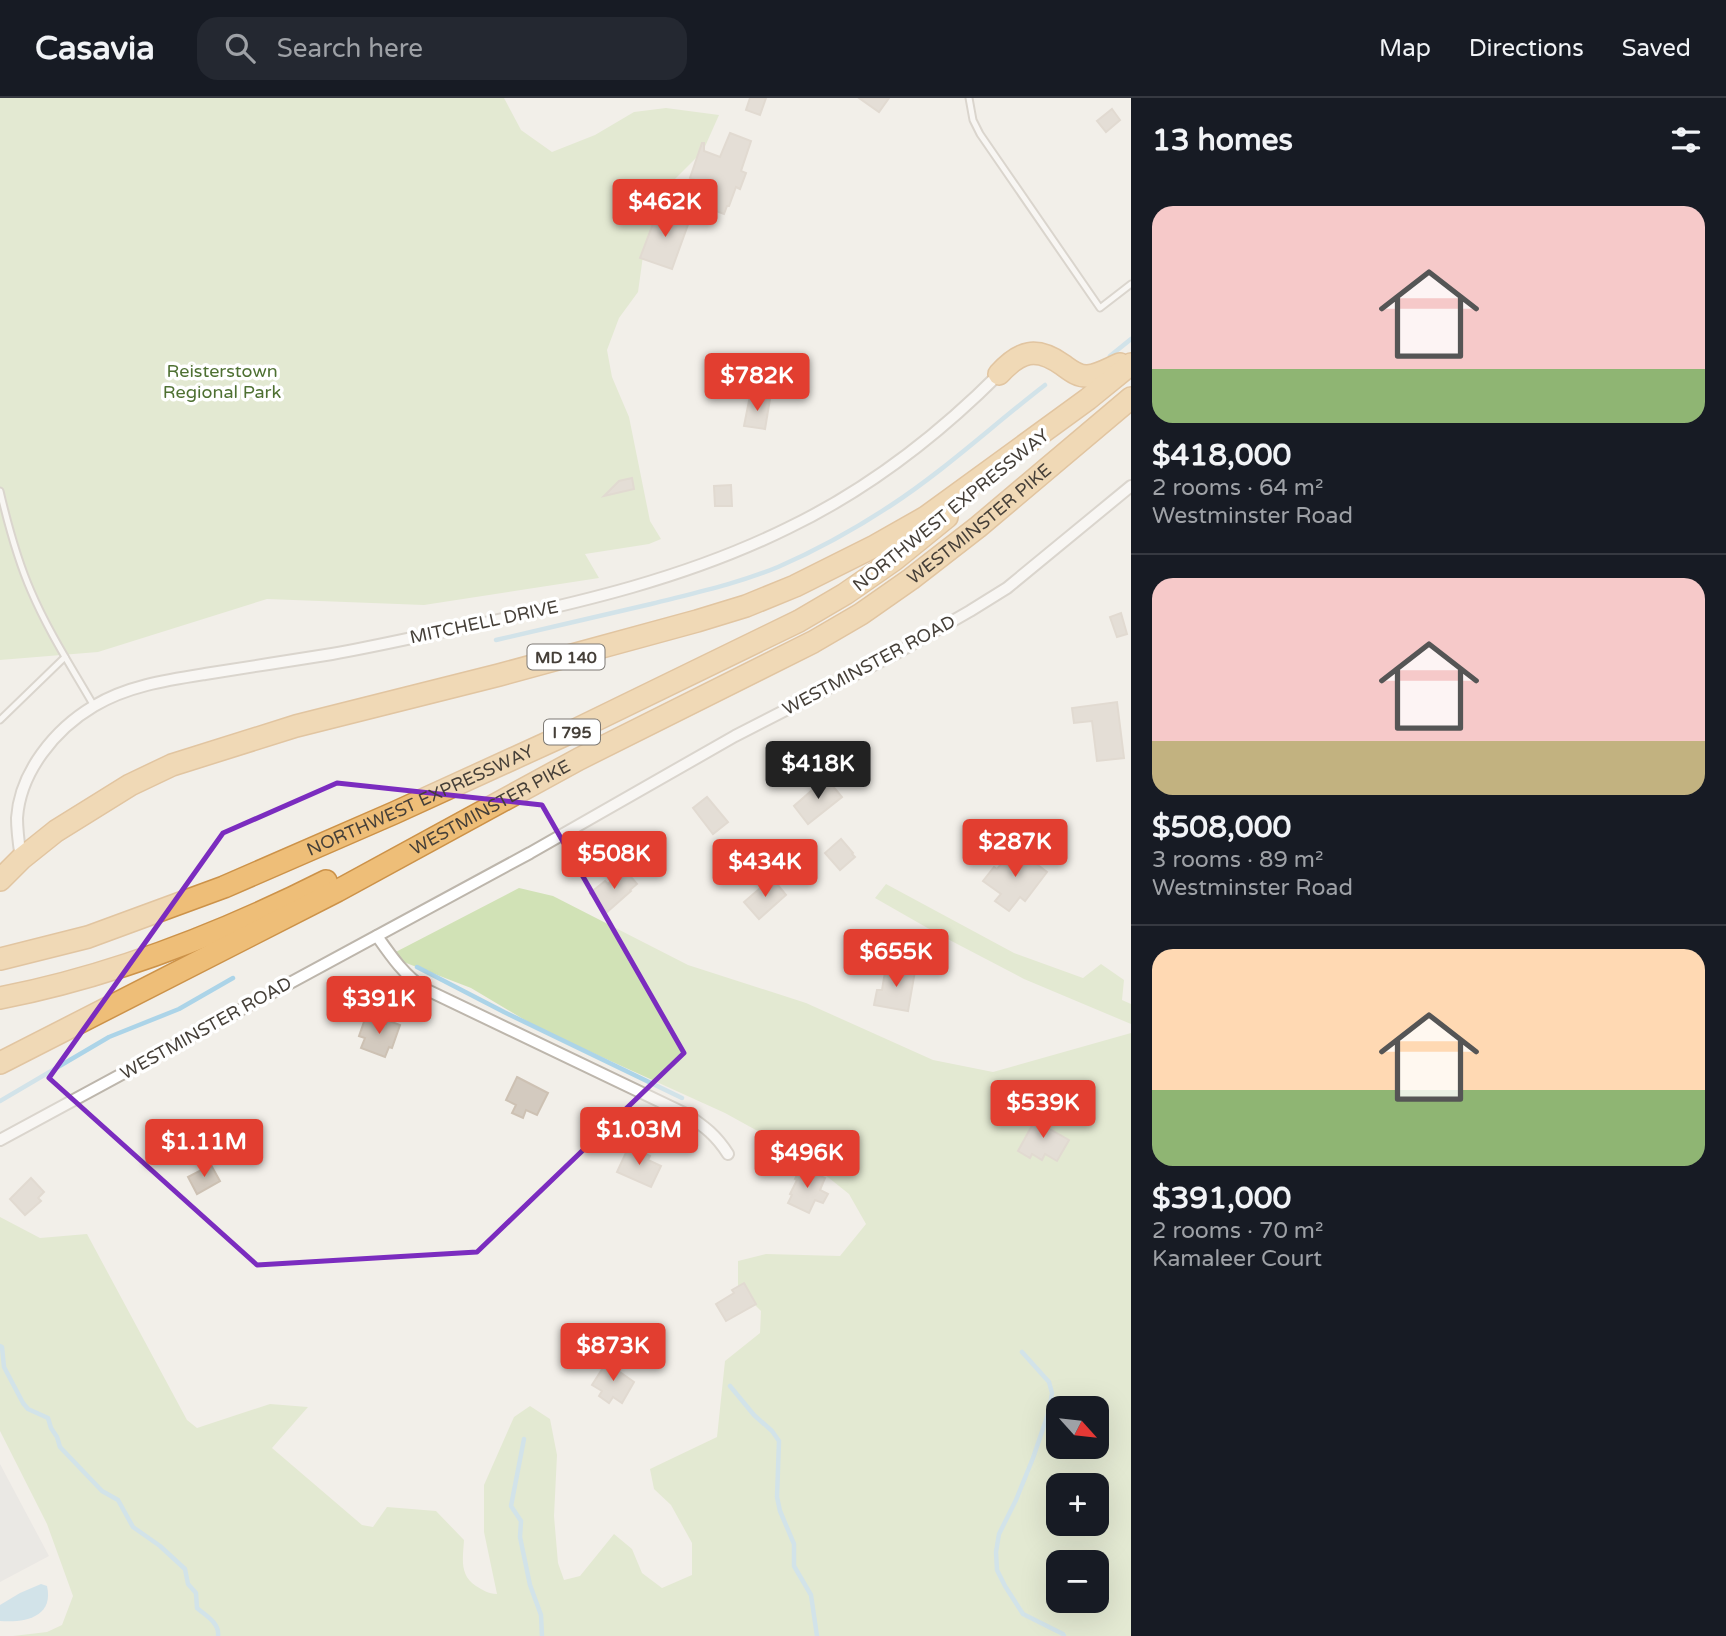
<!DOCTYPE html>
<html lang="en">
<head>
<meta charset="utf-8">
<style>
  body { margin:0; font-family:"Varela Round",sans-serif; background:#242831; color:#f1f3f6; height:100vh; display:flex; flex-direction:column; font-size:26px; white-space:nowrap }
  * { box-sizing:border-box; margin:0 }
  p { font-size:23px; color:#9ea1a6 }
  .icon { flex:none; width:38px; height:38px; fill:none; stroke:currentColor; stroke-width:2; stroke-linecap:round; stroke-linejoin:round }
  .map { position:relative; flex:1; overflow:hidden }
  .panel { display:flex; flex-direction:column; background:#171b24; width:595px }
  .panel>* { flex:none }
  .needle { width:46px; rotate:117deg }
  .fabs { position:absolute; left:1046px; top:1298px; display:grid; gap:14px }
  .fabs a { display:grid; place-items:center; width:63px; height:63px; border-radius:14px; background:#171b24; box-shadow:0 7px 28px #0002; font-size:35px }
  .price { position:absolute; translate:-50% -60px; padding:0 16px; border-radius:7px; background:#e23e30; color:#fff; font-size:23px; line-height:46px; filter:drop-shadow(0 2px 4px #0008) }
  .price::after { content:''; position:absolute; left:50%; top:42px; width:21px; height:16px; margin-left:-10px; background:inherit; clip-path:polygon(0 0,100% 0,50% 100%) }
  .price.active { background:#222; color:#fff }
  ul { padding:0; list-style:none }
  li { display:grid; align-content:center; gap:14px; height:371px; padding:0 21px }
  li+li { border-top:2px solid #363941 }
  li span { display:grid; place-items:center; height:217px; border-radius:21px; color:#555 }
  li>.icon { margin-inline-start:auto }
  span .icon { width:126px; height:126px; fill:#fffc; stroke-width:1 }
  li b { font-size:30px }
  h2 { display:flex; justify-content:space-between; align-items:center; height:84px; padding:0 21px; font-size:30px }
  header { display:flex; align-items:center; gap:42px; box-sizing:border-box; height:98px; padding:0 35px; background:#171b24; border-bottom:2px solid #363941 }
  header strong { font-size:33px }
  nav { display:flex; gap:38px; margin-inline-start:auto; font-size:24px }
  .search { width:490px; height:63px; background:#242831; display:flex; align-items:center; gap:18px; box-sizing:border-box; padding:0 24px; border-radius:21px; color:#9ea1a6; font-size:26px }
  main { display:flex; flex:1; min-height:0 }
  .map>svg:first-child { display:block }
</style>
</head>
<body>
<header>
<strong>Casavia</strong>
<div class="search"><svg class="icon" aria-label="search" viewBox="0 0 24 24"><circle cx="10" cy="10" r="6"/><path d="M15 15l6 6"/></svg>Search here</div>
<nav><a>Map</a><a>Directions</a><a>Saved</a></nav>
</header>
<main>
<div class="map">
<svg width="1131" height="1538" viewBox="0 0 1131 1538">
  <rect width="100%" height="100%" fill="#f2efe9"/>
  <!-- green -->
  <g fill="#d1e2b6" fill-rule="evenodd">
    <polygon points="0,0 504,0 521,32 552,54 595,37 634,14 666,10 719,17 703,53 667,89 643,158 638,194 619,220 607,252 612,279 629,319 650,423 661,441 649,446 585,456 599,480 424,507 267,501 98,554 0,562"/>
    <polygon points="886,786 1014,855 1083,880 1101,866 1124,882 1122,902 1131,906 1131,926 1024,881 938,836 875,800"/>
    <path d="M519 790 553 798 688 867 806 905 933 962 993 974 1131 935V1538H13L47 1534 62 1527 73 1498 47 1426 0 1333V1119L40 1140 87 1136 187 1322 197 1330 270 1306 308 1309 272 1350 362 1427 373 1429 387 1409 436 1413 464 1442C463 1460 459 1477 476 1488 483 1492 488 1496 497 1496L484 1434V1387L514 1319 530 1308 550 1321 557 1357 554 1418 558 1465 564 1482 580 1478 614 1436 632 1451 642 1475 662 1490 692 1477V1445L671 1407 654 1391 650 1371 717 1339 725 1263 760 1235 761 1213 738 1190V1163L766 1156 840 1158 866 1126 849 1096 799 1056 725 1015 540 931 471 890 388 858ZM1059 1311H1097V1349H1059ZM1059 1388H1097V1426H1059ZM1059 1465H1097V1503H1059Z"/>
  </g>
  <!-- parking -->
  <polygon fill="#e1dfdd" points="0,1366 49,1458 0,1484"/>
  <!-- water -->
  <path fill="#acd4e8" d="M41 1486 47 1488C54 1519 25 1525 0 1523V1507L20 1495Z"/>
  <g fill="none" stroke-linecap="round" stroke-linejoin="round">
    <!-- stream -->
    <g stroke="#acd4e8" stroke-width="4.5">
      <polyline points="1110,258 1131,241"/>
      <path d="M496 542C548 530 599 518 651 506 694 495 737 486 778 469 817 452 855 431 890 408 945 372 993 327 1045 287"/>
      <polyline points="417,869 504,914 682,1000"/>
      <polyline points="0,1003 109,939 179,911 233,880"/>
      <path d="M0 1248 2 1249 4 1269 23 1305 28 1311 48 1320 51 1330 57 1339 60 1349 102 1393 118 1402 133 1429 160 1448 185 1471 188 1486 196 1495 197 1510C205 1517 220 1525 218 1538"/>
      <polyline points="1022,1254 1049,1284 1052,1295 1049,1313 1033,1360 1016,1402 999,1436 996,1454 997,1472 1005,1488 1023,1516 1063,1536 1064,1538"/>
      <polyline points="730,1288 754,1317 772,1333 779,1343 777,1399 780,1413 794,1446 794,1468 811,1497 817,1538"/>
      <polyline points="524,1341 511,1408 521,1423 520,1439 530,1487 541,1517 542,1538"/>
    </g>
  </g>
  <!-- building -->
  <g fill="#d3cabf" stroke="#cdc1b3" stroke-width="2">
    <polygon points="750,0 766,0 760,17 746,12"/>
    <polygon points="859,0 889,0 879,14"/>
    <polygon points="1112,11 1120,22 1106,34 1097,23"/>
    <polygon points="730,35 751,43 741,73 746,75 740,91 736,89 729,108 727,108 724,116 708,110 710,103 706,102 711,88 690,80 702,45 704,45 704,53 720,59"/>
    <polygon points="659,110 690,121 672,171 640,160"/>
    <polygon points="750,298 770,301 765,331 744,328"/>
    <polygon points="632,380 634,391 604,398 619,383"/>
    <polygon points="731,387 732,408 715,408 714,388"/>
    <polygon points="1121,515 1127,536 1117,539 1110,519"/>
    <polygon points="1117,604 1124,660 1097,663 1092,623 1074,625 1072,610"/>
    <polygon points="826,680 842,699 808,726 794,708"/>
    <polygon points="707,699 728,724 713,736 693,710"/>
    <polygon points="622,736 630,749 616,759 607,747"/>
    <polygon points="841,741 853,755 852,756 855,759 840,772 825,755"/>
    <polygon points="1014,749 1047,774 1025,803 1020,799 1009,813 995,803 1001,796 983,783 994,769 997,771"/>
    <polygon points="624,771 637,786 630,792 631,793 607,814 590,795 605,783 608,786"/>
    <polygon points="772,780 786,797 759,821 744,804"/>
    <polygon points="886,868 915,873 908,913 874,907 877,892 882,892"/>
    <polygon points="366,918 386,926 387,922 400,927 392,950 389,949 385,959 361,950 365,940 359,938"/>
    <polygon points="517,979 548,995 537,1017 526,1012 523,1020 512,1015 516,1007 506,1002"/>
    <polygon points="1040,1013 1053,1020 1048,1030 1069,1042 1057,1063 1045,1056 1042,1062 1032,1056 1030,1060 1018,1053"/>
    <polygon points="629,1048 650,1058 648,1062 661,1068 651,1089 617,1074"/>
    <polygon points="211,1067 220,1083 197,1096 188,1079"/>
    <polygon points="801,1069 825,1080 820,1092 828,1096 823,1105 815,1102 809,1115 788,1105 792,1097 790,1096 797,1082 795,1081"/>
    <polygon points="31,1080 44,1094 38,1100 41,1103 25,1117 10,1101"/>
    <polygon points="744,1185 756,1206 726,1223 716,1206 734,1195 732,1192"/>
    <polygon points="608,1262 619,1269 617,1272 634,1284 622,1305 613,1299 609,1305 599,1298 602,1293 592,1287"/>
  </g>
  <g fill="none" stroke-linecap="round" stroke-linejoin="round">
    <defs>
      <g id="lane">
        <polyline points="969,0 973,22 980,36 1100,210 1131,186"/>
        <path d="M0 393C8 427 17 461 31 493 48 533 72 570 94 608"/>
        <polyline points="0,622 65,559"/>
      </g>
      <g id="street">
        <path d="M21 761C19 747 17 734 17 720 20 674 55 631 94 608 127 588 167 582 205 576 247 569 290 563 332 556 378 548 424 537 470 528 578 505 687 480 788 430 867 392 937 338 999 276"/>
        <path d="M377 838C391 858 404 877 425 891L686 1016C705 1029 716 1037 728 1056"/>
        <polyline points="0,1042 530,755 735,638 897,555 970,513 1007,490 1131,388"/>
      </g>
      <g id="highway">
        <path d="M999 276C1020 253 1036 248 1063 267 1070 272 1078 279 1088 278 1099 277 1110 270 1120 266"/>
        <polyline points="0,782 21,761 56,733 130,687 172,667 296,628 499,577 697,523 746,508 795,488 875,448 926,419 1088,301 1131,266"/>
        <path id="s1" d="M0 861 88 839 224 789 394 715 567 636 799 523 845 496 894 462 947 419"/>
        <path d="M0 900C113 878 223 835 326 783"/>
        <path id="s2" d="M0 965 337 793 579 661 813 544 861 516 911 481 978 429 1131 300"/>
      </g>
    </defs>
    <!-- lane casing -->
    <use href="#lane" stroke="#bdb6ac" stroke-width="9"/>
    <!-- street casing -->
    <use href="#street" stroke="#bdb6ac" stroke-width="14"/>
    <!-- highway casing -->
    <use href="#highway" stroke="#cc9249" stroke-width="24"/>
    <!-- lane -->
    <use href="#lane" stroke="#fff" stroke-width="5"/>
    <!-- street -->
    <use href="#street" stroke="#fff" stroke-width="10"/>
    <!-- highway -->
    <use href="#highway" stroke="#eebe78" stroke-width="21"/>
  </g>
  <!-- marked area -->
  <path d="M0 0H1131V1538H0ZM337 685 542 707 684 955 477 1154 257 1167 49 980 223 735Z" fill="#f2efe9" fill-opacity=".55" fill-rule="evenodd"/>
  <path fill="none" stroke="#7b2cbf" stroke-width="5" stroke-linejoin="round" d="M337 685 542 707 684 955 477 1154 257 1167 49 980 223 735Z"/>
  <g text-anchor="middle" stroke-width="7" stroke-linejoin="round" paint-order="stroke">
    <!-- shield labels -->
    <g fill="#fff" stroke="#7d7974" stroke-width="2">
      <rect x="527.5" y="546.5" width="77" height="25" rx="5"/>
      <rect x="544" y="621.5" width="56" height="25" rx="5"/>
    </g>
    <g font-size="16" font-weight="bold" fill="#453f38">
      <text x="566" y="565">MD 140</text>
      <text x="572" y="640">I 795</text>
    </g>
    <!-- park labels -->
    <g font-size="18" fill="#4e7032" stroke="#fff">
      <text x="222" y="279">Reisterstown<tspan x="222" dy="21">Regional Park</tspan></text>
    </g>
    <!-- street labels -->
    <g font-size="18" fill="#453f38" stroke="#fff">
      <text transform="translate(951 412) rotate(-39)" y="6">NORTHWEST EXPRESSWAY</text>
      <text dy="6" stroke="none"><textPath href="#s2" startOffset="1120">WESTMINSTER PIKE</textPath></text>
      <text transform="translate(484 524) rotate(-12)" y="6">MITCHELL DRIVE</text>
      <text transform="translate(869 567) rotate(-28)" y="6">WESTMINSTER ROAD</text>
      <text dy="6" stroke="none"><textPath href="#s1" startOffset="450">NORTHWEST EXPRESSWAY</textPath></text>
      <text dy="6" stroke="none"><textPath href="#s2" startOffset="553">WESTMINSTER PIKE</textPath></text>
      <text transform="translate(206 930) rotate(-29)" y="6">WESTMINSTER ROAD</text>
    </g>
  </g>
</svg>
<div class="fabs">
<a><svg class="needle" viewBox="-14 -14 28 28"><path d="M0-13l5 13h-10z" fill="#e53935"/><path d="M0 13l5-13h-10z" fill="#9ea1a6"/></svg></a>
<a>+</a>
<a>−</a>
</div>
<b class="price" style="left:665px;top:141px">$462K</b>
<b class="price" style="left:757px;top:315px">$782K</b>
<b class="price active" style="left:818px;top:703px">$418K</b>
<b class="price" style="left:1015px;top:781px">$287K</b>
<b class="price" style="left:614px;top:793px">$508K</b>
<b class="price" style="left:765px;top:801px">$434K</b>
<b class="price" style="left:896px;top:891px">$655K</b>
<b class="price" style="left:379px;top:938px">$391K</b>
<b class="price" style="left:1043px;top:1042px">$539K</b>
<b class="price" style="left:639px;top:1069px">$1.03M</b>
<b class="price" style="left:204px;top:1081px">$1.11M</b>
<b class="price" style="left:807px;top:1092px">$496K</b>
<b class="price" style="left:613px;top:1285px">$873K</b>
</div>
<section class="panel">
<h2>13 homes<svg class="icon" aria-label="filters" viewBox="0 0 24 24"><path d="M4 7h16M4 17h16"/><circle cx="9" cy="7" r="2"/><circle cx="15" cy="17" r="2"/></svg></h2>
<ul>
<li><span style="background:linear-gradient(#f6c9c9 75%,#8fb573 0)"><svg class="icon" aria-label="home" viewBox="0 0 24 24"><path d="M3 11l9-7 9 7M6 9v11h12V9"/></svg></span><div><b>$418,000</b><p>2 rooms · 64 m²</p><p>Westminster Road</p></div></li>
<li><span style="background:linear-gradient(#f6c9c9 75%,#c2b280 0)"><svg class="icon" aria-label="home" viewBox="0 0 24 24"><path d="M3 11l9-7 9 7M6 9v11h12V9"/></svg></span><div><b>$508,000</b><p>3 rooms · 89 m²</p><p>Westminster Road</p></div></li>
<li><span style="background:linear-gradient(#ffd9b3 65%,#8fb573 0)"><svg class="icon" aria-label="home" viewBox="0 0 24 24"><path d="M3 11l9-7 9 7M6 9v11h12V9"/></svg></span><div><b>$391,000</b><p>2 rooms · 70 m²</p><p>Kamaleer Court</p></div></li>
</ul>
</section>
</main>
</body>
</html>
